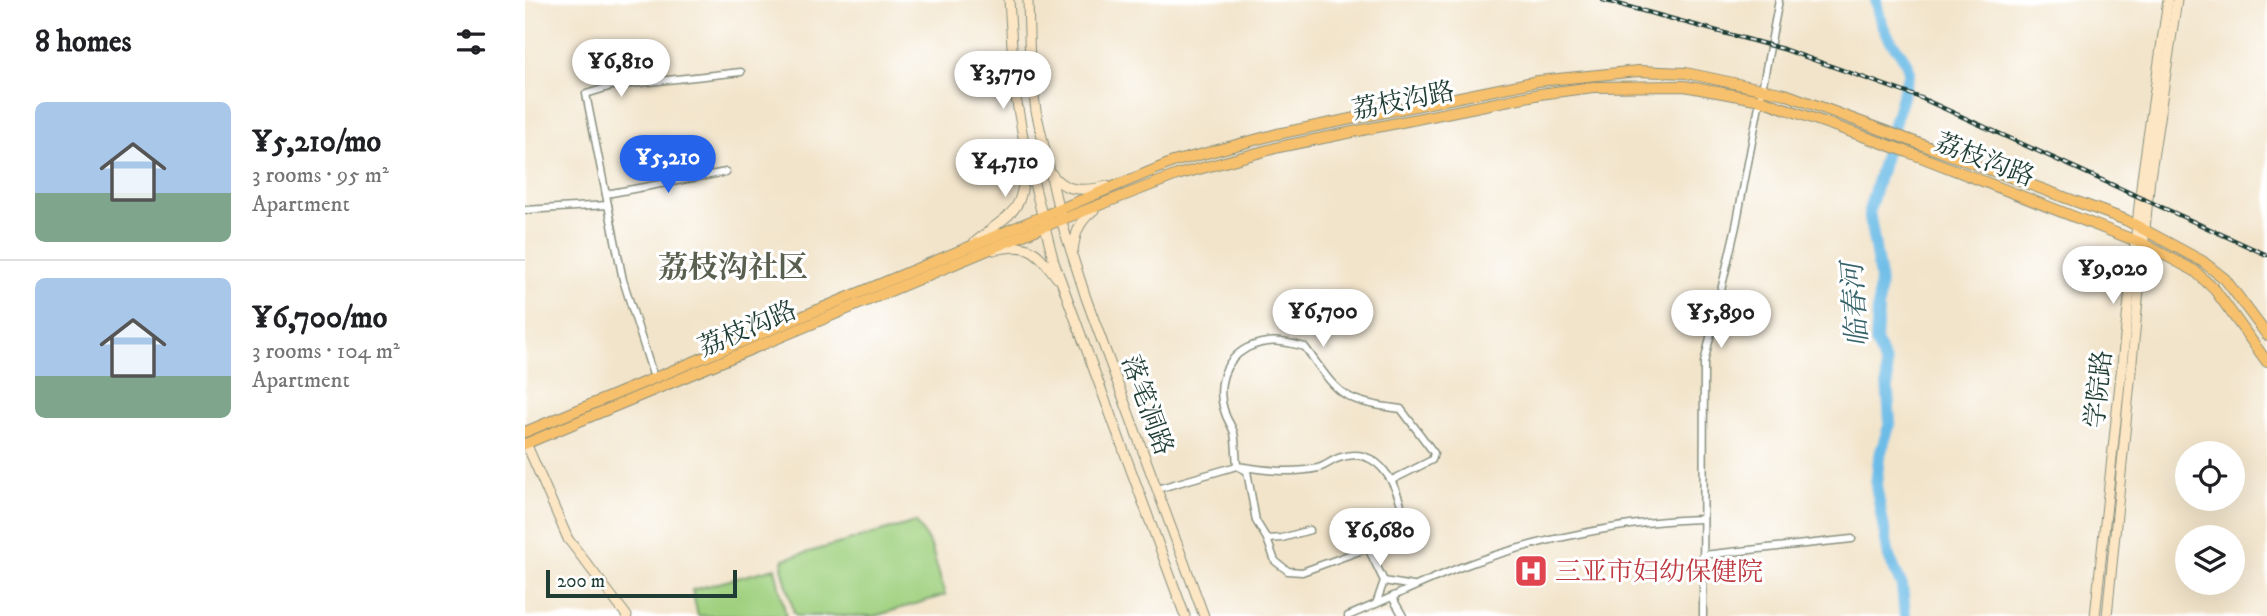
<!DOCTYPE html>
<html lang="en">
<head>
<meta charset="utf-8">
<style>
  body { margin:0; font-family:"IM FELL DW Pica","Noto Serif SC",serif; background:#f2f2f2; color:#202124; height:100vh; display:flex; flex-direction:column; font-size:26px; white-space:nowrap }
  * { box-sizing:border-box; margin:0 }
  p { font-size:23px; color:#757577 }
  .icon { flex:none; width:38px; height:38px; fill:none; stroke:currentColor; stroke-width:2; stroke-linecap:round; stroke-linejoin:round }
  .map { position:relative; flex:1; overflow:hidden }
  .sheet { display:flex; flex-direction:column; background:#fff; width:525px }
  .sheet>* { flex:none }
  .fabs { position:absolute; left:1650px; top:441px; display:grid; gap:14px }
  .fabs a { display:grid; place-items:center; width:70px; height:70px; border-radius:50%; background:#fff; box-shadow:0 7px 28px #0002; font-size:35px }
  .scale { position:absolute; left:21px; bottom:18px; width:191px; box-sizing:border-box; padding-left:7px; border:4px solid #1f3d34; border-top:0; font-size:19px; line-height:24px; white-space:nowrap; color:#1f3d34; -webkit-text-stroke:5px #fff; paint-order:stroke }
  .price { position:absolute; translate:-50% -60px; padding:0 16px; border-radius:24px; background:#fff; color:#222; font-size:23px; line-height:46px; filter:drop-shadow(0 2px 4px #0008) }
  .price::after { content:''; position:absolute; left:50%; top:42px; width:21px; height:16px; margin-left:-10px; background:inherit; clip-path:polygon(0 0,100% 0,50% 100%) }
  .price.active { background:#2563eb; color:#fff }
  ul { padding:0; list-style:none }
  li { display:flex; align-items:center; gap:21px; height:175px; padding:0 35px }
  li+li { border-top:2px solid #e0e0e0 }
  li span { display:grid; place-items:center; flex:none; width:196px; height:140px; border-radius:10px; color:#555 }
  li>.icon { margin-inline-start:auto }
  span .icon { width:84px; height:84px; fill:#fffc; stroke-width:1 }
  li b { font-size:30px }
  h2 { display:flex; justify-content:space-between; align-items:center; height:84px; padding:0 35px; font-size:30px }
  main { display:flex; flex:1; min-height:0 }
  .map>svg:first-child { display:block }
</style>
</head>
<body>
<main>
<section class="sheet">
<h2>8 homes<svg class="icon" aria-label="filters" viewBox="0 0 24 24"><path d="M4 7h16M4 17h16"/><circle cx="9" cy="7" r="2"/><circle cx="15" cy="17" r="2"/></svg></h2>
<ul>
<li><span style="background:linear-gradient(#a9c7e8 65%,#7fa58c 0)"><svg class="icon" aria-label="home" viewBox="0 0 24 24"><path d="M3 11l9-7 9 7M6 9v11h12V9"/></svg></span><div><b>¥5,210/mo</b><p>3 rooms · 95 m²</p><p>Apartment</p></div></li>
<li><span style="background:linear-gradient(#a9c7e8 70%,#7fa58c 0)"><svg class="icon" aria-label="home" viewBox="0 0 24 24"><path d="M3 11l9-7 9 7M6 9v11h12V9"/></svg></span><div><b>¥6,700/mo</b><p>3 rooms · 104 m²</p><p>Apartment</p></div></li>
</ul>
</section>
<div class="map">
<svg width="1742" height="616" viewBox="0 0 1742 616">
  <rect width="100%" height="100%" fill="#fff"/>
  <filter id="ink" filterUnits="userSpaceOnUse"><feTurbulence type="fractalNoise" baseFrequency=".0143" numOctaves="2"/><feDisplacementMap in="SourceGraphic" scale="14" xChannelSelector="R" yChannelSelector="G"/><feConvolveMatrix kernelMatrix="1 2 1 2 8 2 1 2 1" color-interpolation-filters="sRGB"/></filter>
  <filter id="wash" filterUnits="userSpaceOnUse"><feTurbulence type="fractalNoise" baseFrequency=".00686" numOctaves="4" result="noise"/><feDisplacementMap in="SourceGraphic" scale="28" xChannelSelector="R" yChannelSelector="G"/><feGaussianBlur stdDeviation="1.57" result="paint"/><feColorMatrix in="noise" values="0 0 0 0 0 0 0 0 0 0 0 0 0 0 0 0 0 1.4 0 .05"/><feComposite in="paint" operator="in"/></filter>
  <g filter="url(#wash)">
    <rect width="100%" height="100%" fill="#f2e4ca"/>
    <!-- green -->
    <g fill="#9fd07e" stroke="#5f8659" stroke-width="2">
      <polygon points="391,522 406,546 420,595 350,616 272,616 269,613 257,567 259,559"/>
      <polygon points="250,568 261,616 173,616 167,590"/>
    </g>
    <g fill="none" stroke-linecap="round" stroke-linejoin="round">
      <!-- river -->
      <path stroke="#6cbce7" stroke-width="12" d="M1351 0C1353 15 1356 26 1364 38 1372 51 1381 56 1384 72L1344 211 1355 278 1351 342 1361 365 1365 423 1354 458 1351 485 1364 557 1377 586 1380 616"/>
    </g>
  </g>
  <g filter="url(#ink)">
    <g fill="none" stroke-linecap="round" stroke-linejoin="round">
      <defs>
        <g id="street">
          <polyline points="81,194 201,172"/>
          <polyline points="83,205 61,94 87,86 216,72"/>
          <polyline points="0,210 83,205 98,280 129,378"/>
          <polyline points="632,489 712,466 722,471 731,521 742,539 757,538 785,530"/>
          <path d="M742 539 750 561 763 571 777 572 843 548 855 529 879 516C872 486 855 446 817 457 808 459 801 466 793 468 766 474 738 470 712 466 711 455 711 443 709 433 707 426 702 420 700 413 691 387 698 361 722 348 743 338 758 341 780 347 814 394 814 401 876 409L909 453 907 460 867 480"/>
          <polyline points="843,548 859,581"/>
          <polyline points="1178,555 1327,539"/>
          <polyline points="867,597 878,616"/>
          <polyline points="851,604 859,581 888,586"/>
          <path d="M823 616C861 600 898 582 936 567 1003 541 1106 520 1178 519"/>
          <polyline points="1178,616 1179,363 1211,226 1254,0"/>
        </g>
        <g id="secondary">
          <polyline points="484,0 490,92 500,148 529,262 660,616"/>
          <polyline points="503,0 505,68 511,111 536,220 561,298 679,616"/>
          <path d="M526 173C539 193 560 191 582 186"/>
          <path d="M449 243C488 209 498 217 500 160"/>
          <path d="M469 250C505 242 511 250 532 278"/>
          <path d="M548 251C550 234 554 221 569 210"/>
          <polyline points="1,443 43,539 102,616"/>
          <polyline points="1570,616 1617,178 1643,0"/>
          <polyline points="1582,616 1625,178 1652,0"/>
        </g>
        <g id="primary">
          <polyline points="0,432 648,162 752,134 1013,81 1113,71 1161,73 1260,94 1601,220 1677,261 1700,279 1742,335"/>
          <polyline points="0,444 520,226 652,175 754,147 1015,94 1068,87 1159,86 1236,100 1383,152 1619,244 1670,271 1690,290 1742,362"/>
        </g>
      </defs>
      <!-- street casing -->
      <use href="#street" stroke="#88907f" stroke-width="9"/>
      <!-- secondary casing -->
      <use href="#secondary" stroke="#88907f" stroke-width="11"/>
      <!-- primary casing -->
      <use href="#primary" stroke="#88907f" stroke-width="12"/>
      <!-- street -->
      <use href="#street" stroke="#fff" stroke-width="6"/>
      <!-- secondary -->
      <use href="#secondary" stroke="#fce6c4" stroke-width="9"/>
      <!-- primary -->
      <use href="#primary" stroke="#f7c06c" stroke-width="10"/>
      <defs>
        <polyline id="rail" points="1078,0 1258,49 1396,98 1742,255"/>
      </defs>
      <!-- rail casing -->
      <use href="#rail" stroke="#1f3d34" stroke-width="4.5"/>
      <!-- rail -->
      <use href="#rail" stroke="#fff" stroke-width="2" stroke-dasharray="5" stroke-linecap="butt"/>
    </g>
  </g>
  <!-- icons -->
  <defs>
    <symbol id="hospital-square" viewBox="-11 -11 22 22"><rect x="-9" y="-9" width="18" height="18" rx="4" fill="#e0444e" stroke="#fff"/><path d="M-5-5h3v3.5h4V-5h3V5h-3V1.5h-4V5h-3Z" fill="#fff"/></symbol>
  </defs>
  <g fill-rule="evenodd">
    <use href="#hospital-square" x="987" y="552" width="38" height="38"/>
  </g>
  <g text-anchor="middle" stroke-width="6" stroke-linejoin="round" paint-order="stroke">
    <!-- street labels -->
    <g font-size="26" fill="#1f3d34" stroke="#fff">
      <text transform="translate(878 100) rotate(-11)" y="9">荔枝沟路</text>
      <text transform="translate(1460 159) rotate(21)" y="9">荔枝沟路</text>
      <text transform="translate(222 328) rotate(-23)" y="9">荔枝沟路</text>
      <text transform="translate(1573 389) rotate(-84)" y="9">学院路</text>
      <text transform="translate(623 405) rotate(70)" y="9">落笔洞路</text>
    </g>
    <!-- health labels -->
    <g font-size="26" fill="#be3a42" stroke="#fff" text-anchor="start">
      <text x="1030" y="580">三亚市妇幼保健院</text>
    </g>
    <!-- water labels -->
    <g font-size="28" font-style="italic" fill="#36636a" stroke="#fff">
      <text transform="translate(1329 305) rotate(-94)" y="10">临春河</text>
    </g>
    <!-- quarter labels -->
    <g font-size="30" font-weight="bold" fill="#5a6050" stroke="#fff">
      <text x="208" y="277">荔枝沟社区</text>
    </g>
  </g>
</svg>
<div class="fabs">
<a><svg class="icon" aria-label="locate" viewBox="0 0 24 24"><circle cx="12" cy="12" r="6"/><path d="M12 2v4M12 18v4M2 12h4M18 12h4"/></svg></a>
<a><svg class="icon" aria-label="layers" viewBox="0 0 24 24"><path d="M12 4l9 5-9 5-9-5zM3 14l9 5 9-5"/></svg></a>
</div>
<div class="scale">200 m</div>
<b class="price" style="left:96px;top:99px">¥6,810</b>
<b class="price" style="left:478px;top:111px">¥3,770</b>
<b class="price active" style="left:143px;top:195px">¥5,210</b>
<b class="price" style="left:480px;top:199px">¥4,710</b>
<b class="price" style="left:1588px;top:306px">¥9,020</b>
<b class="price" style="left:798px;top:349px">¥6,700</b>
<b class="price" style="left:1196px;top:350px">¥5,890</b>
<b class="price" style="left:855px;top:568px">¥6,680</b>
</div>
</main>
</body>
</html>
